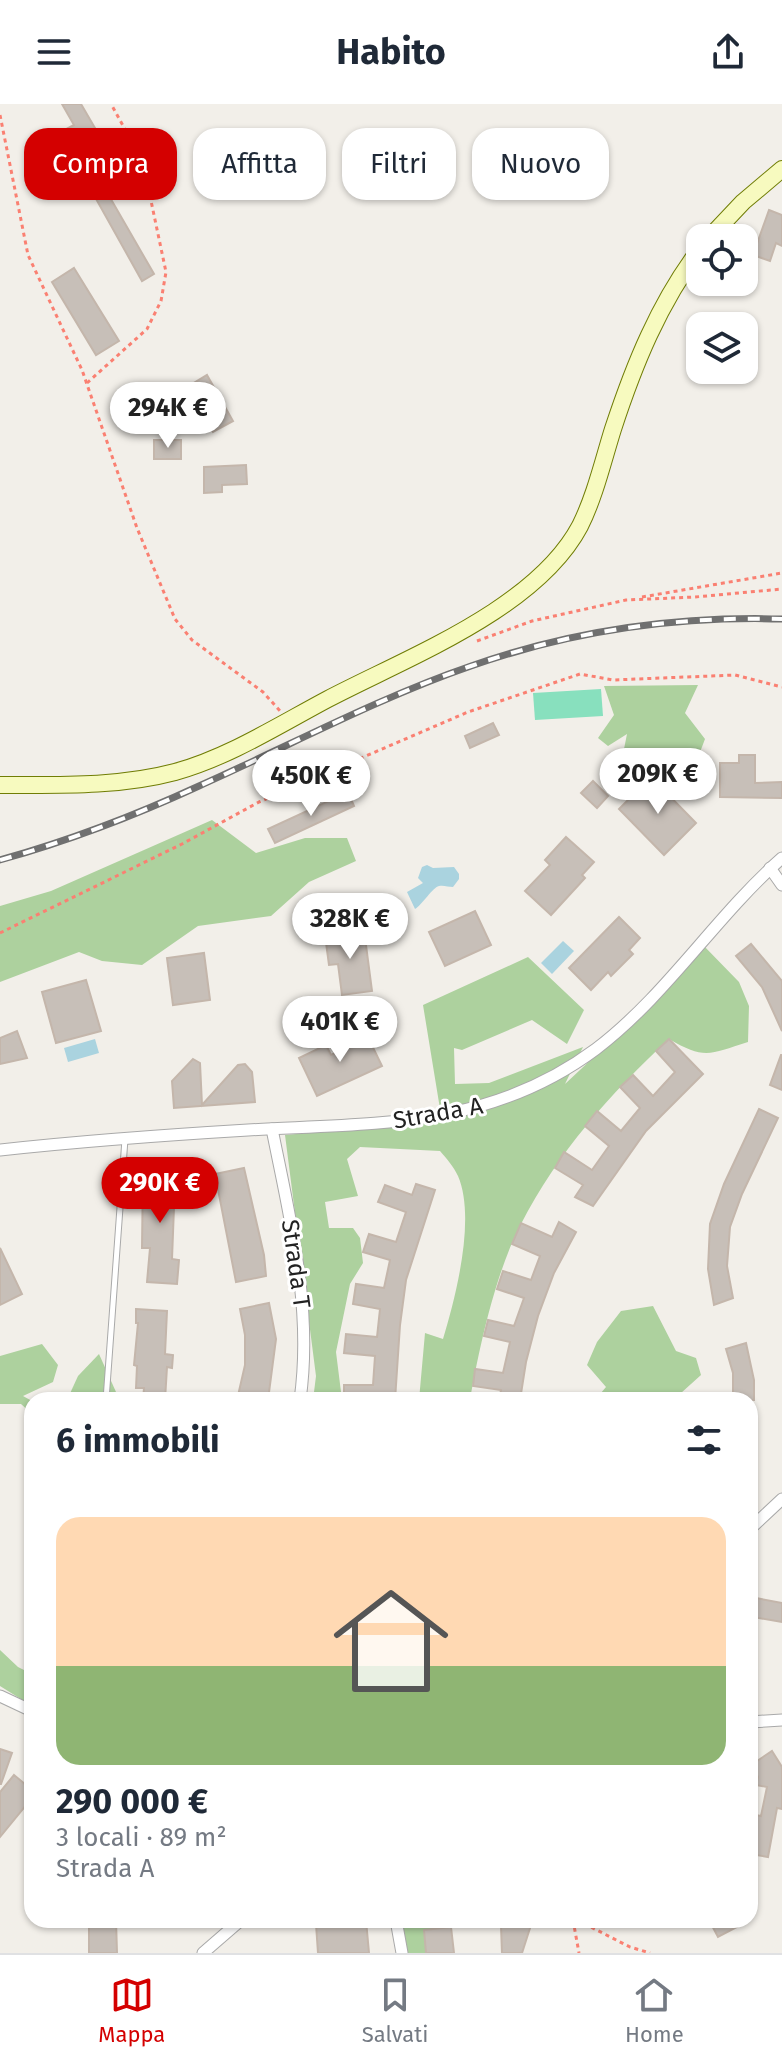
<!DOCTYPE html>
<html lang="it">
<head>
<meta charset="utf-8">
<style>
  body { margin:0; font-family:"Fira Sans",sans-serif; background:#f6f6f7; color:#1f2937; height:100vh; display:flex; flex-direction:column; font-size:30px; white-space:nowrap }
  * { box-sizing:border-box; margin:0 }
  p { font-size:26px; color:#747a83 }
  .icon { flex:none; width:44px; height:44px; fill:none; stroke:currentColor; stroke-width:2; stroke-linecap:round; stroke-linejoin:round }
  .map { position:relative; flex:1; overflow:hidden }
  .drawer { position:absolute; left:24px; top:1288px; width:734px; height:536px; display:flex; flex-direction:column; background:#fff; border-radius:24px; box-shadow:0 2px 6px #0004 }
  .drawer>* { flex:none }
  .banner { position:absolute; left:24px; top:24px; width:734px; height:72px; display:flex; gap:16px }
  .fabs { position:absolute; left:686px; top:120px; display:grid; gap:16px }
  .fabs a { display:grid; place-items:center; width:72px; height:72px; border-radius:16px; background:#fff; box-shadow:0 2px 6px #0004; font-size:40px }
  .price { position:absolute; translate:-50% -68px; padding:0 18px; border-radius:28px; background:#fff; color:#222; font-size:26px; line-height:52px; filter:drop-shadow(0 2px 4px #0008) }
  .price::after { content:''; position:absolute; left:50%; top:48px; width:24px; height:18px; margin-left:-12px; background:inherit; clip-path:polygon(0 0,100% 0,50% 100%) }
  .price.on { background:#d40000; color:#fff }
  ul { padding:0; list-style:none }
  li { display:grid; align-content:center; gap:16px; height:424px; padding:0 32px }
  li+li { border-top:2px solid #e0e1e3 }
  li span { display:grid; place-items:center; height:248px; border-radius:24px; color:#555 }
  li>.icon { margin-inline-start:auto }
  span .icon { width:144px; height:144px; fill:#fffc; stroke-width:1 }
  li b { font-size:34px }
  h2 { display:flex; justify-content:space-between; align-items:center; height:96px; padding:0 32px; font-size:34px }
  .chip { padding:0 28px; border-radius:24px; background:#fff; box-shadow:0 2px 6px #0004; font-size:28px; line-height:72px }
  .chip.on { background:#d40000; color:#fff }
  header { display:flex; justify-content:space-between; align-items:center; height:104px; padding:0 32px; background:#fff; font-size:36px; font-weight:700 }
  .dock { display:flex; justify-content:space-around; align-items:center; height:112px; border-top:2px solid #e0e1e3; background:#fff; font-size:22px; color:#747a83 }
  .dock a { display:grid; justify-items:center; gap:4px }
  .dock .on { color:#d40000 }
  .map>svg:first-child { display:block }
</style>
</head>
<body>
<header><svg class="icon" aria-label="menu" viewBox="0 0 24 24"><path d="M4 6h16M4 12h16M4 18h16"/></svg>Habito<svg class="icon" aria-label="share" viewBox="0 0 24 24"><path d="M12 15V3M7 8l5-5 5 5M5 13v7h14v-7"/></svg></header>
<div class="map">
<svg width="782" height="1849" viewBox="0 0 782 1849">
  <rect width="100%" height="100%" fill="#f2efe9"/>
  <!-- forest -->
  <g fill="#add19e">
    <polygon points="698,581 685,609 705,635 694,664 686,667 660,653 638,663 623,650 627,630 608,642 598,634 614,611 604,582"/>
    <polygon points="212,716 256,749 305,734 347,734 356,757 309,778 271,812 198,822 142,861 102,857 79,848 0,878 0,802 51,787"/>
    <path d="M703 841 739 878 749 902 748 938C710 950 705 956 669 935 610 990 558 1048 521 1120 496 1167 479 1244 470 1296H419L425 1229 443 1235C456 1192 476 1114 458 1072 454 1063 446 1054 440 1047L360 1043 347 1055 358 1092 325 1098 329 1124H353L360 1134 363 1159 350 1180 336 1248 342 1296H313L316 1272 285 1031 442 1017 423 901 528 853 584 906 567 940 532 916 462 946 454 944 455 980 489 979 583 943 565 980 672 880Z"/>
    <polygon points="653,1202 676,1247 696,1254 701,1271 681,1289 663,1296 595,1296 606,1283 587,1261 597,1238 621,1207"/>
    <polygon points="42,1240 58,1261 53,1278 23,1292 32,1297 32,1310 21,1300 0,1300 0,1252"/>
    <polygon points="99,1250 116,1288 111,1296 67,1296 78,1272"/>
    <polygon points="0,1546 18,1563 32,1570 32,1602 0,1582"/>
    <polygon points="402,1816 453,1816 451,1823 427,1826 428,1849 408,1849"/>
  </g>
  <!-- pitch -->
  <polygon fill="#88e0be" points="601,585 603,612 535,616 533,589"/>
  <!-- water -->
  <g fill="#aad3df">
    <polygon points="619,653 628,656 630,664 613,681 604,679 602,671"/>
    <path d="M427 761 433 764 454 763 459 770V775L453 783C448 783 444 781 439 782 432 784 423 800 415 805L407 788 423 779 418 774 422 763Z"/>
    <polygon points="563,837 574,847 552,870 541,859"/>
    <polygon points="95,935 99,949 68,958 64,944"/>
  </g>
  <!-- building -->
  <g fill="#c7bfb8" stroke="#c4b6ab" stroke-width="2">
    <polygon points="62,0 81,0 109,48 94,56 90,49 61,66 44,37 74,21"/>
    <polygon points="97,71 154,170 142,177 86,77"/>
    <polygon points="769,106 782,111 782,142 776,139 770,157 753,151"/>
    <polygon points="74,164 119,237 96,251 52,178"/>
    <polygon points="207,271 233,317 213,328 187,283"/>
    <rect x="154" y="336" width="27" height="19"/>
    <polygon points="246,361 247,380 222,381 222,388 204,389 204,363"/>
    <polygon points="493,619 499,631 470,644 465,632"/>
    <polygon points="739,651 755,651 755,679 782,678 782,694 720,693 720,659 739,659"/>
    <polygon points="651,673 696,719 664,751 619,705"/>
    <polygon points="593,677 608,692 597,704 581,689"/>
    <polygon points="348,688 354,702 275,739 268,725"/>
    <polygon points="566,733 594,758 582,771 585,774 551,811 525,787 550,761 545,756"/>
    <polygon points="475,807 491,841 445,862 429,828"/>
    <polygon points="619,813 640,834 629,846 633,850 611,872 608,868 591,886 569,864"/>
    <polygon points="364,826 372,887 342,891 338,860 329,861 325,831"/>
    <polygon points="751,840 782,877 782,927 762,883 736,852"/>
    <polygon points="204,849 210,896 173,901 167,854"/>
    <polygon points="86,876 101,927 56,939 42,888"/>
    <polygon points="364,925 382,962 317,992 299,954 326,941 331,951 354,940 350,932"/>
    <polygon points="17,927 27,954 0,960 0,934"/>
    <polygon points="669,935 703,970 646,1027 593,1102 575,1093 583,1081 555,1064 564,1048 592,1066 609,1042 585,1022 597,1007 621,1027 640,1004 620,983 633,971 653,992 675,968 656,947"/>
    <polygon points="781,951 782,951 782,986 770,981"/>
    <polygon points="193,955 200,959 202,1001 238,961 245,960 252,968 255,998 174,1004 172,977"/>
    <polygon points="759,1005 778,1014 742,1090 730,1123 727,1162 733,1194 714,1201 708,1165 710,1120 724,1080"/>
    <polygon points="244,1064 264,1151 266,1172 236,1178 215,1070"/>
    <polygon points="143,1067 180,1070 177,1103 174,1103 172,1155 179,1156 177,1180 147,1178 150,1144 142,1144"/>
    <polygon points="416,1080 435,1086 406,1176 400,1221 395,1296 344,1296 344,1281 373,1281 375,1252 344,1249 346,1230 377,1233 380,1205 353,1200 356,1180 384,1184 390,1156 363,1148 369,1130 396,1138 406,1108 378,1098 385,1081 412,1091"/>
    <polygon points="559,1118 576,1128 554,1169 538,1212 526,1258 520,1296 499,1296 501,1286 473,1282 475,1265 503,1269 510,1238 484,1232 488,1216 514,1222 524,1194 497,1185 503,1167 531,1176 540,1152 512,1140 521,1119 552,1133"/>
    <polygon points="0,1144 22,1190 0,1201"/>
    <polygon points="269,1199 276,1235 268,1296 237,1296 245,1261 245,1231 240,1205"/>
    <polygon points="136,1205 167,1207 165,1250 173,1251 172,1264 167,1263 165,1296 143,1296 144,1284 136,1284 137,1262 134,1261 138,1219 136,1219"/>
    <polygon points="746,1239 754,1276 754,1296 733,1296 733,1269 726,1245"/>
    <polygon points="756,1494 782,1499 782,1518 753,1513"/>
    <polygon points="0,1645 12,1649 1,1680 0,1680"/>
    <polygon points="772,1647 782,1663 782,1705 777,1704 768,1753 750,1750 750,1710 761,1712 767,1683 756,1681 758,1673 751,1661"/>
    <polygon points="14,1671 32,1686 32,1694 0,1733 0,1688"/>
    <polygon points="89,1816 116,1816 117,1849 89,1849"/>
    <polygon points="366,1816 369,1849 318,1849 316,1820"/>
    <polygon points="709,1816 750,1816 718,1833"/>
    <polygon points="531,1821 522,1849 502,1849 501,1822"/>
    <polygon points="451,1823 454,1849 426,1849 424,1826"/>
  </g>
  <g fill="none" stroke-linecap="round" stroke-linejoin="round">
    <defs>
      <polyline id="service" points="106,1296 125,1035"/>
      <g id="minor">
        <polyline points="770,764 782,781"/>
        <path d="M272 1025C290 1115 313 1204 300 1296"/>
        <path d="M0 1046C82 1037 165 1031 248 1026 374 1019 489 1025 596 945 667 891 715 813 782 754"/>
        <polyline points="750,1425 782,1395"/>
        <polyline points="0,1592 32,1607"/>
        <polyline points="750,1618 782,1616"/>
        <polyline points="396,1816 402,1849"/>
        <polyline points="203,1849 241,1816"/>
      </g>
      <g id="secondary">
        <polyline points="709,134 743,98 782,65"/>
        <path d="M0 681C58 681 119 683 175 668 229 653 279 621 328 595 408 553 536 505 580 422 595 392 603 357 613 325 634 261 659 199 700 145"/>
      </g>
    </defs>
    <!-- service casing -->
    <use href="#service" stroke="#a9a9a9" stroke-width="7"/>
    <!-- minor casing -->
    <use href="#minor" stroke="#a9a9a9" stroke-width="13"/>
    <!-- secondary casing -->
    <use href="#secondary" stroke="#707d05" stroke-width="18"/>
    <!-- path -->
    <g stroke="#fa8072" stroke-width="3" stroke-dasharray="4 4" stroke-linecap="butt">
      <polyline points="0,11 28,151 82,266 137,424 175,515 192,536 263,588 280,607"/>
      <polyline points="87,279 147,225 161,197 166,168 146,73 137,47 111,0"/>
      <polyline points="642,493 782,469"/>
      <polyline points="477,537 532,517 626,496 695,493 782,485"/>
      <polyline points="0,829 182,740 259,698 468,608 580,570 613,576 735,571 782,583"/>
      <polyline points="573,1816 579,1849"/>
      <polyline points="577,1816 630,1843 650,1849"/>
    </g>
    <!-- service -->
    <use href="#service" stroke="#fff" stroke-width="5"/>
    <!-- minor -->
    <use href="#minor" stroke="#fff" stroke-width="11"/>
    <!-- secondary -->
    <use href="#secondary" stroke="#f7fabf" stroke-width="16"/>
    <defs>
      <path id="rail" d="M0 756C68 737 134 712 199 682 289 642 378 594 471 562 571 527 676 512 782 515"/>
    </defs>
    <!-- rail casing -->
    <use href="#rail" stroke="#707070" stroke-width="7"/>
    <!-- rail -->
    <use href="#rail" stroke="#fff" stroke-width="4" stroke-dasharray="12" stroke-linecap="butt"/>
  </g>
  <g text-anchor="middle" stroke-width="6" stroke-linejoin="round" paint-order="stroke">
    <!-- street labels -->
    <g font-size="24" fill="#222" stroke="#fff">
      <text transform="translate(438 1009) rotate(-10)" y="8">Strada A</text>
      <text transform="translate(296 1160) rotate(82)" y="8">Strada T</text>
    </g>
  </g>
</svg>
<div class="fabs">
<a><svg class="icon" aria-label="locate" viewBox="0 0 24 24"><circle cx="12" cy="12" r="6"/><path d="M12 2v4M12 18v4M2 12h4M18 12h4"/></svg></a>
<a><svg class="icon" aria-label="layers" viewBox="0 0 24 24"><path d="M12 4l9 5-9 5-9-5zM3 14l9 5 9-5"/></svg></a>
</div>
<b class="price" style="left:168px;top:346px">294K €</b>
<b class="price" style="left:658px;top:712px">209K €</b>
<b class="price" style="left:311px;top:714px">450K €</b>
<b class="price" style="left:350px;top:857px">328K €</b>
<b class="price" style="left:340px;top:960px">401K €</b>
<b class="price on" style="left:160px;top:1121px">290K €</b>
<div class="banner">
<a class="chip on">Compra</a>
<a class="chip">Affitta</a>
<a class="chip">Filtri</a>
<a class="chip">Nuovo</a>
</div>
<section class="drawer">
<h2>6 immobili<svg class="icon" aria-label="filters" viewBox="0 0 24 24"><path d="M4 7h16M4 17h16"/><circle cx="9" cy="7" r="2"/><circle cx="15" cy="17" r="2"/></svg></h2>
<ul>
<li><span style="background:linear-gradient(#ffd9b3 60%,#8fb573 0)"><svg class="icon" aria-label="home" viewBox="0 0 24 24"><path d="M3 11l9-7 9 7M6 9v11h12V9"/></svg></span><div><b>290 000 €</b><p>3 locali · 89 m²</p><p>Strada A</p></div></li>
</ul>
</section>
</div>
<nav class="dock">
<a class="on"><svg class="icon" aria-label="map" viewBox="0 0 24 24"><path d="M3 6l6-2 6 2 6-2v14l-6 2-6-2-6 2zM9 4v14M15 6v14"/></svg>Mappa</a>
<a><svg class="icon" aria-label="saved" viewBox="0 0 24 24"><path d="M7 4h10v16l-5-4-5 4z"/></svg>Salvati</a>
<a><svg class="icon" aria-label="home" viewBox="0 0 24 24"><path d="M3 11l9-7 9 7M6 9v11h12V9"/></svg>Home</a>
</nav>
</body>
</html>
